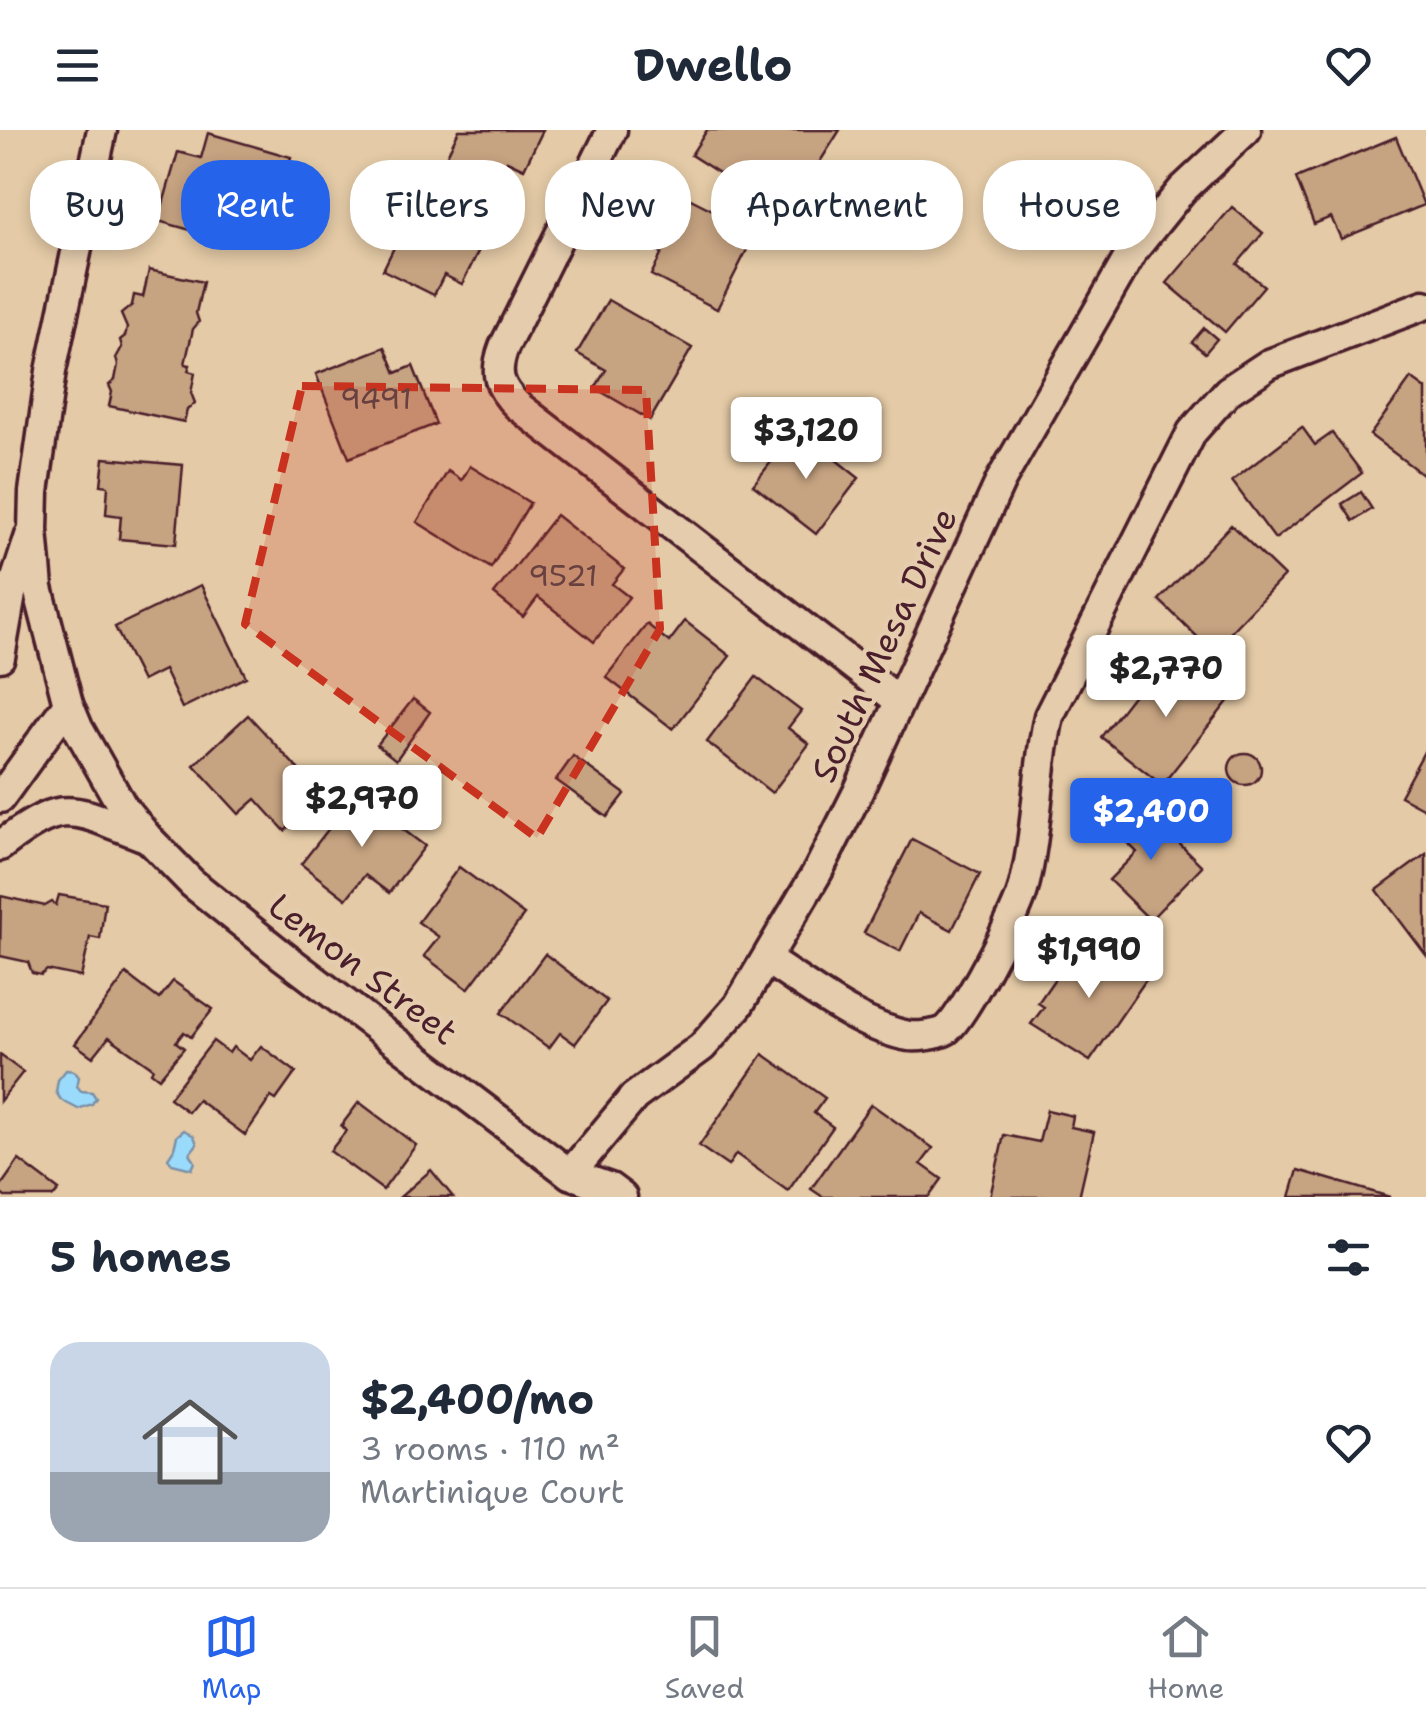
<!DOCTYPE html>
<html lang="en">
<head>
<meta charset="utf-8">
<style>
  body { margin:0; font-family:"Shantell Sans",sans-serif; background:#f2f2f3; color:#1f2937; height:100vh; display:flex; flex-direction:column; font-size:38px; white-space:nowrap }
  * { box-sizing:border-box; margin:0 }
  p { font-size:32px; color:#747a83 }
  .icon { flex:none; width:55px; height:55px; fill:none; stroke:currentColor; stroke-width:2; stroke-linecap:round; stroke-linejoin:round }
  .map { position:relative; height:1067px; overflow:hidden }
  .drawer { display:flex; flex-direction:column; background:#fff; flex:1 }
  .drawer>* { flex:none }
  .top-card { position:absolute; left:30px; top:30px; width:1368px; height:90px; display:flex; gap:20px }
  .price { position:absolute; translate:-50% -85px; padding:0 22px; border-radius:10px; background:#fff; color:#222; font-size:32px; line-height:65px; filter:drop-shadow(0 2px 5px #0008) }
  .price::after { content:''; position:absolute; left:50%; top:60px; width:30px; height:22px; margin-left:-15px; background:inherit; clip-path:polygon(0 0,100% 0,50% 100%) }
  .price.selected { background:#2563eb; color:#fff }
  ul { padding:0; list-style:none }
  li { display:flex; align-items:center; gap:30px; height:250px; padding:0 50px }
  li span { display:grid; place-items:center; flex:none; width:280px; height:200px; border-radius:30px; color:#555 }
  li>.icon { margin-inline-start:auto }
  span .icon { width:120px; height:120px; fill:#fffc; stroke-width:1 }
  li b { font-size:42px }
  h2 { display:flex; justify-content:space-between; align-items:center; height:120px; padding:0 50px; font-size:42px }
  .pill { padding:0 35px; border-radius:40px; background:#fff; box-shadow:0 5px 15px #0003; font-size:35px; line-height:90px }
  .pill.selected { background:#2563eb; color:#fff }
  header { display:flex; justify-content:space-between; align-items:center; height:130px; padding:0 50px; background:#fff; font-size:45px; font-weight:700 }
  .tabs { display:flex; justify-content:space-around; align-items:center; height:140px; border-top:2px solid #e0e1e3; background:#fff; font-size:28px; color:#747a83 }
  .tabs a { display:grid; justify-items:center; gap:5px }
  .tabs .selected { color:#2563eb }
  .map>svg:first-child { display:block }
</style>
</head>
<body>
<header><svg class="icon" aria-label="menu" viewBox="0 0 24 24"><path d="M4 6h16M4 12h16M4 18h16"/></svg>Dwello<svg class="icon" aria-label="heart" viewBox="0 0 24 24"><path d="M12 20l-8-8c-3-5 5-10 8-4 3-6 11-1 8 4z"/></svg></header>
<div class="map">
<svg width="1426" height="1067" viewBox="0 0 1426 1067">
  <rect width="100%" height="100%" fill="#e4caa6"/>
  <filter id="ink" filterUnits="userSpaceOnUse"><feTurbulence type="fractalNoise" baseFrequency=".01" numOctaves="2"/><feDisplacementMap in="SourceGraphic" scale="20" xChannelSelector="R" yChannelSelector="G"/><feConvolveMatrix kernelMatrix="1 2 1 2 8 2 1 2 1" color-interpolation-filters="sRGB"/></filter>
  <g filter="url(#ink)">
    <!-- water -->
    <g fill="#9adbfb" stroke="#7a90a8" stroke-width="2.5">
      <polygon points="66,940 74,941 79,947 77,956 81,961 92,962 96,968 92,974 78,979 61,970 56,962 58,950"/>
      <polygon points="184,1000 194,1006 197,1014 190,1023 195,1032 192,1039 172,1034 168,1028 174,1019 177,1006"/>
    </g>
    <!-- building -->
    <g fill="#c6a381" stroke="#4a1f2b" stroke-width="2.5">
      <polygon points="459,0 543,0 524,39 507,31 497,50 447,25"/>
      <polygon points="707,0 840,0 811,46 849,71 824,110 691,25"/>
      <polygon points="208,3 291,27 269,103 206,85 201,103 158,91 178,22 201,28"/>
      <polygon points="1396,7 1424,75 1341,109 1331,87 1314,94 1296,48"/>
      <polygon points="661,54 756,102 717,179 651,145 662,123 633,109"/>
      <polygon points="422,60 492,94 462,154 444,145 434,165 383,140"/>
      <polygon points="1232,77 1263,103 1237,134 1264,156 1225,202 1167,153"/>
      <polygon points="149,140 203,152 196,183 199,192 193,199 185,234 190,235 188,241 195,243 191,263 195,273 187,280 184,292 109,276 112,262 109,255 115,250 118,234 116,228 122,217 120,210 125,206 127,198 121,184 132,175 134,165 143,167"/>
      <polygon points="608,170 692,218 650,290 595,258 606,240 577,223"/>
      <polygon points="1204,198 1217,209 1205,223 1192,212"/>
      <polygon points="385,217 396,243 413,236 436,294 349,328 316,244"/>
      <polygon points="1411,248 1426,259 1426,347 1370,305"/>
      <polygon points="1302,297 1315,315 1332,303 1362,343 1275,409 1232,351"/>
      <polygon points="797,299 859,348 816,404 753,355"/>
      <polygon points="104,328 183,335 176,414 119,409 121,386 106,384 108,356 101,355"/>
      <polygon points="470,336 530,373 491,438 417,392 448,341 462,350"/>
      <polygon points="1361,362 1372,379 1353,391 1342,374"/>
      <polygon points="556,385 624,439 612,454 629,467 594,512 538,467 523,487 494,464"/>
      <polygon points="1231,395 1284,446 1212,521 1159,470"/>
      <polygon points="201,455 246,547 182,578 164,540 142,551 115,497"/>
      <polygon points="685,491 730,526 673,599 606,547 647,494 669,512"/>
      <polygon points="1195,535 1233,565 1162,655 1101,607 1156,536 1180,554"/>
      <polygon points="756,547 801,581 788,598 809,614 772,663 707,612"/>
      <polygon points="413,569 430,582 396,630 377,615"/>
      <polygon points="248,585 323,666 285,701 256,669 239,684 194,635"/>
      <polygon points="1426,618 1426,680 1400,666"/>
      <circle cx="1245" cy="639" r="16"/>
      <polygon points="573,626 625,664 607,687 556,650"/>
      <polygon points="356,664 425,716 389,763 365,745 346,769 301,734"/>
      <polygon points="1137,672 1202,736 1150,790 1109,750 1137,722 1112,698"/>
      <polygon points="912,709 980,744 952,800 919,783 900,821 864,803"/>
      <polygon points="1426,724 1426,825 1377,760"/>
      <polygon points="459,737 524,785 468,859 424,826 439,807 418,792"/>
      <polygon points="59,765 105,773 100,809 90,807 81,847 47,840 41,845 32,843 28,832 0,826 1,766 45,776 52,772 56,775"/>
      <polygon points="1076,818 1100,835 1111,819 1150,844 1090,931 1031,894 1044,877 1038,873"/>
      <polygon points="545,824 607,871 575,914 560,903 549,918 501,883"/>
      <polygon points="126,844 159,869 173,851 213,879 191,907 184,902 176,912 184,918 159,948 151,942 153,938 109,907 93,927 75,914"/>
      <polygon points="213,911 229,923 233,917 250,930 261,916 296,942 276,970 271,967 245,1005 198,970 188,982 169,968"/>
      <polygon points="763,924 825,968 814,983 833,997 788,1061 736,1024 728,1036 699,1016"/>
      <polygon points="0,925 23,942 0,971"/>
      <polygon points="359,972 416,1015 383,1060 330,1021 346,1001 341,996"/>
      <polygon points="871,974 933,1018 921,1034 942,1049 929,1067 823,1067 811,1059"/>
      <polygon points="1047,980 1073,986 1071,997 1094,1002 1079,1067 990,1067 1004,1005 1039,1012"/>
      <polygon points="19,1030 59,1060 53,1067 5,1067 0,1063 0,1057"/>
      <polygon points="431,1040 453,1067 400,1067"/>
      <polygon points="1298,1040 1390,1067 1290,1067"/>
    </g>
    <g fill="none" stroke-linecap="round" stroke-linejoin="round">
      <defs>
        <g id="minor">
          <polyline points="102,0 51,241 34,362 33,400 38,458 68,574 78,598 122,676 148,708 192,753 283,826 570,1044 610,1058 622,1067"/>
          <path d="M612 0 504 217C494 243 498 257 518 276L899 571"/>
          <polyline points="0,527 11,464 30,406"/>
          <polyline points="0,668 68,574"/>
          <path d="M0 716C66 666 71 679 143 706"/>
          <path d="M767 830C810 857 858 897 909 906 917 907 938 905 946 900 963 888 1017 783 1023 760 1038 703 1036 644 1049 586L1192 302 1228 261 1269 234 1424 175"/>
          <polyline points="570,1044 634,967 702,917 738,876 818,741 858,662 1001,350 1132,122 1182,60 1246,0"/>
        </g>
      </defs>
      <!-- minor casing -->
      <use href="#minor" stroke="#4a1f2b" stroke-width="35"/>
      <!-- minor -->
      <use href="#minor" stroke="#e4ccad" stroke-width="28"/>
    </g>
  </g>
  <!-- marked area -->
  <path fill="#c8321e" fill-opacity="0.2" stroke="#c8321e" stroke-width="8" stroke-dasharray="20 12" stroke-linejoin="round" d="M302 256 646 260 660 499 537 708 245 494Z"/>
  <g text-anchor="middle" stroke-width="9" stroke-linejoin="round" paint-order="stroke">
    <!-- number labels -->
    <g font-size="30" fill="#694040">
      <text x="376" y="279">9491</text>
      <text x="563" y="456">9521</text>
    </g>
    <!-- street labels -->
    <g font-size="35" fill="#4a1f2b" stroke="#e4ccad">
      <text transform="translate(884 515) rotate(-65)" y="12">South Mesa Drive</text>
      <text transform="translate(363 839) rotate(37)" y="12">Lemon Street</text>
    </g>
  </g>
</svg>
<b class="price" style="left:806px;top:352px">$3,120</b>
<b class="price" style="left:1166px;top:590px">$2,770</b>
<b class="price" style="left:362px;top:720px">$2,970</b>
<b class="price selected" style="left:1151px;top:733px">$2,400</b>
<b class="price" style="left:1089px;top:871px">$1,990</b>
<div class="top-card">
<a class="pill">Buy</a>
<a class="pill selected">Rent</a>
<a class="pill">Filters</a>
<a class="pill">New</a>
<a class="pill">Apartment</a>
<a class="pill">House</a>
</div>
</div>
<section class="drawer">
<h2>5 homes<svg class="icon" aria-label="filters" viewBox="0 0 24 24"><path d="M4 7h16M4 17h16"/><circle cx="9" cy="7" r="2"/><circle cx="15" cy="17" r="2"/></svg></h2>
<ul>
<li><span style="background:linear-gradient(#c9d6e8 65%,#9aa5b1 0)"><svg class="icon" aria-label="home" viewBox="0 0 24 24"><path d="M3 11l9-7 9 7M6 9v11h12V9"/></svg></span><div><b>$2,400/mo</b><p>3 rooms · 110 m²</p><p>Martinique Court</p></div><svg class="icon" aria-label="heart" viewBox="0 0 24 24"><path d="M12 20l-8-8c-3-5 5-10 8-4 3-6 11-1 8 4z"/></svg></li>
</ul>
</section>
<nav class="tabs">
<a class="selected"><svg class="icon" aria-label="map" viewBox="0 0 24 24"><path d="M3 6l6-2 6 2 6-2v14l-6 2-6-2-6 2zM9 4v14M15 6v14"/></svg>Map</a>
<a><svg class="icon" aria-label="saved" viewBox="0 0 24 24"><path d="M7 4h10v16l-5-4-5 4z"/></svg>Saved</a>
<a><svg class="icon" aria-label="home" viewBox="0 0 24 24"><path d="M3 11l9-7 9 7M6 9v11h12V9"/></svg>Home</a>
</nav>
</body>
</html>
